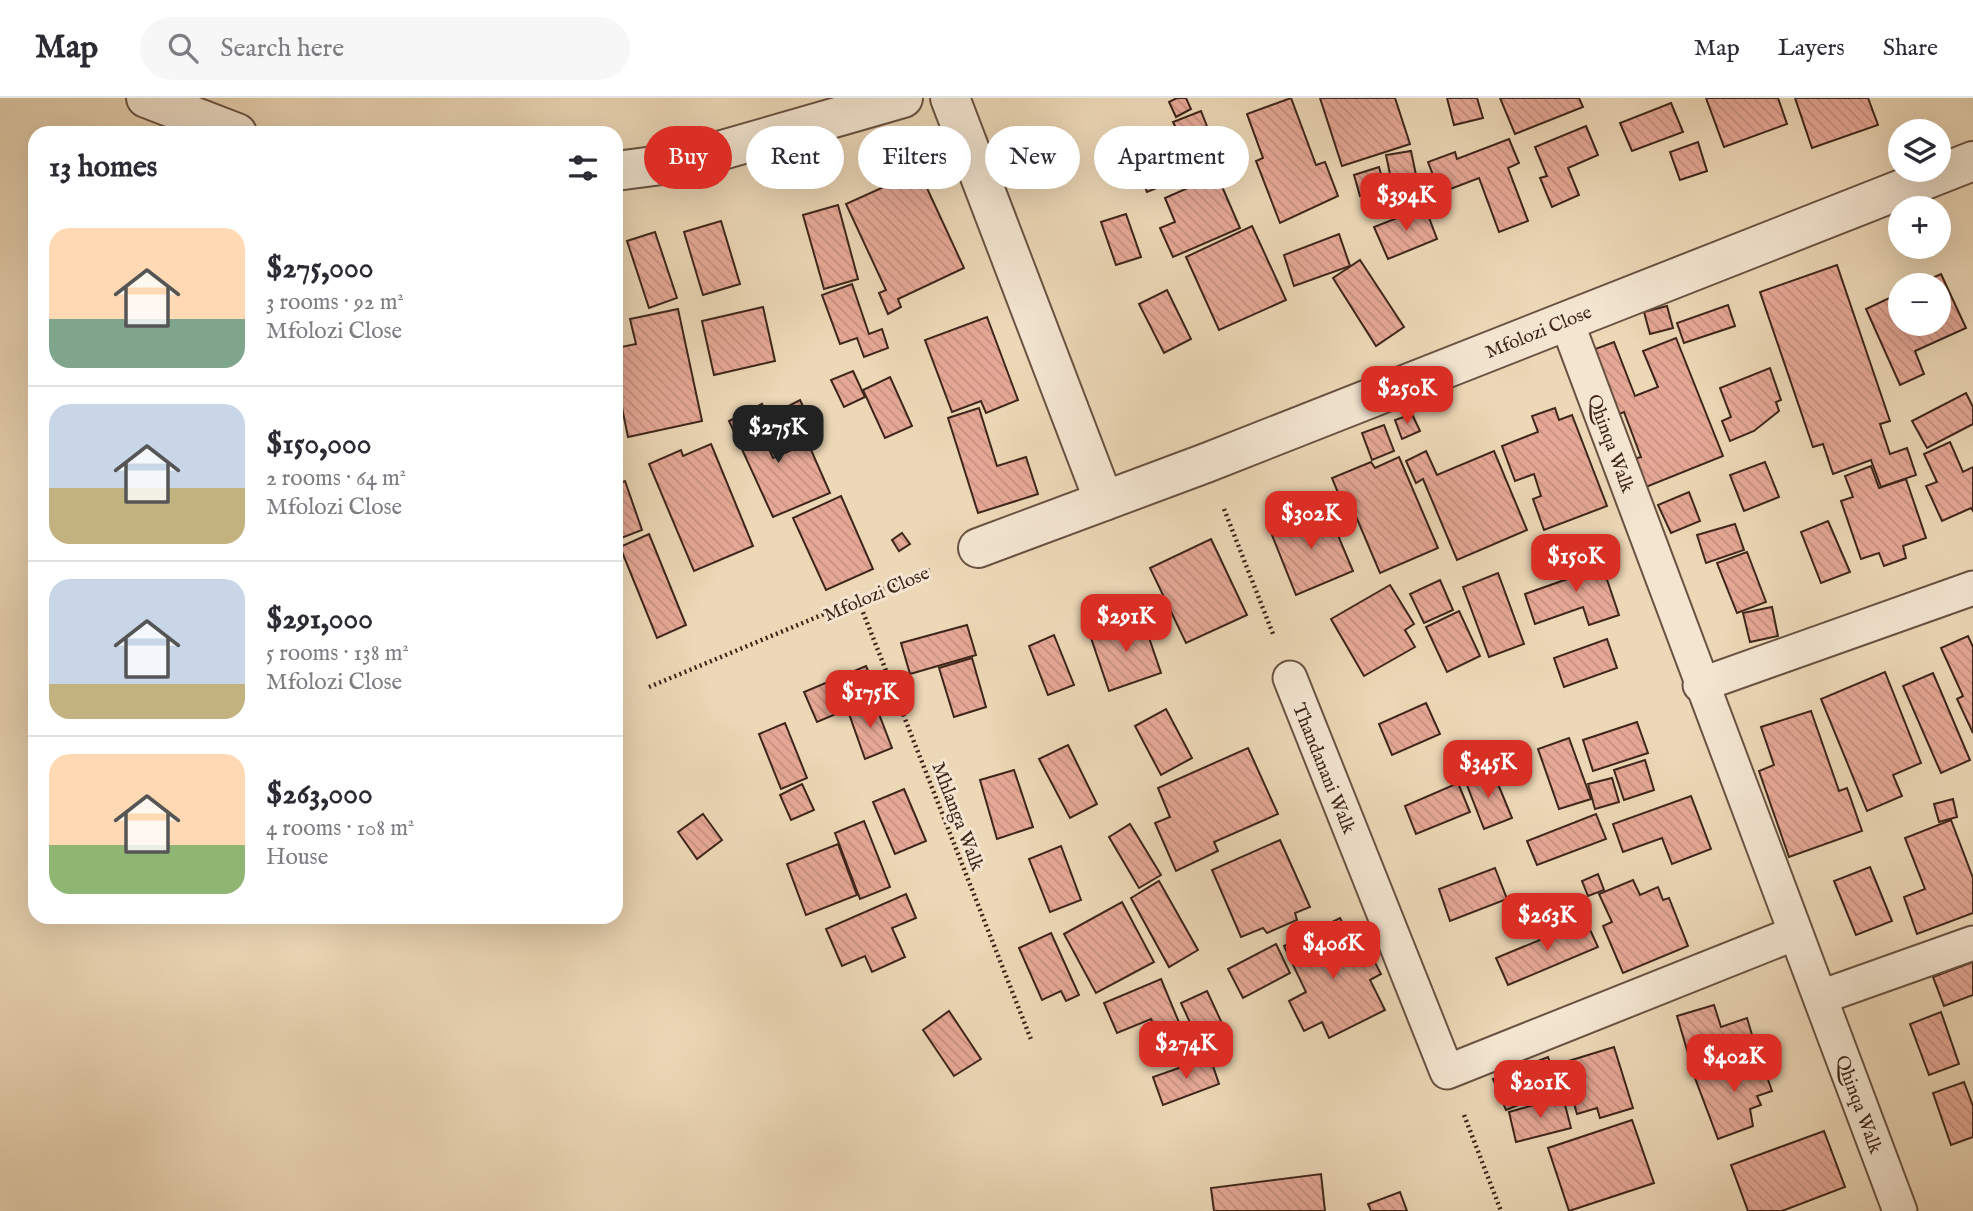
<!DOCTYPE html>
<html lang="en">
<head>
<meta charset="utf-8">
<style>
  body { margin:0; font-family:"IM FELL English",serif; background:#f7f7f7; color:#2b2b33; height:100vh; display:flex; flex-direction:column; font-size:26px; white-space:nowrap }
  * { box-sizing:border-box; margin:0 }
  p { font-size:23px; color:#7c7c81 }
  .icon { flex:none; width:38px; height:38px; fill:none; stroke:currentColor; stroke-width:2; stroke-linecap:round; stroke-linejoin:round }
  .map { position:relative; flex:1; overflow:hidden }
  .panel { position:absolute; left:28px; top:28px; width:595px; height:798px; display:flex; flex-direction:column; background:#fff; border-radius:21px; box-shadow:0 7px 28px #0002 }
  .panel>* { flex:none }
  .guide { position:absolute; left:644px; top:28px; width:665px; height:63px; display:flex; gap:14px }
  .buttons { position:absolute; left:1888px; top:21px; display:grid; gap:14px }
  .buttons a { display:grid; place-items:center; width:63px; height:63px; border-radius:50%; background:#fff; box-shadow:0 7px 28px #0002; font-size:35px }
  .price { position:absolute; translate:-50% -60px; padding:0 16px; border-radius:14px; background:#d93025; color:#fff; font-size:23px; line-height:46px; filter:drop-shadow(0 2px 4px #0008) }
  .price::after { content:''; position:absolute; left:50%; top:42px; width:21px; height:16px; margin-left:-10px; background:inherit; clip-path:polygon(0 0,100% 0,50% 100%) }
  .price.current { background:#222; color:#fff }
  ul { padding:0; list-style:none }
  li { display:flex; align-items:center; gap:21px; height:175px; padding:0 21px }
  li+li { border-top:2px solid #e1e1e2 }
  li span { display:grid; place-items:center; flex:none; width:196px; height:140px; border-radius:21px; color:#555 }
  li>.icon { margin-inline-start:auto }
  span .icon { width:84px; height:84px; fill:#fffc; stroke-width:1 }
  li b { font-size:30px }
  h2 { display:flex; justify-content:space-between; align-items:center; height:84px; padding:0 21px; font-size:30px }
  .chip { padding:0 24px; border-radius:32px; background:#fff; box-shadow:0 7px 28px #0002; font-size:24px; line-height:63px }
  .chip.current { background:#d93025; color:#fff }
  header { display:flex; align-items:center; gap:42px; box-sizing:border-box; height:98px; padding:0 35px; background:#fff; border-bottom:2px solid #e1e1e2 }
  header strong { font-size:33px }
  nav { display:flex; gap:38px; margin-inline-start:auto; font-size:24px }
  .search { width:490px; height:63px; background:#f7f7f7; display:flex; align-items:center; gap:18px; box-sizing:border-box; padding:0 24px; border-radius:38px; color:#7c7c81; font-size:26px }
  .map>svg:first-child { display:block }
</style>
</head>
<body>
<header>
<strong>Map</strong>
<div class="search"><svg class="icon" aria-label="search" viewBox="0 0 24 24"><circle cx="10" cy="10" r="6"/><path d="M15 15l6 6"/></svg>Search here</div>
<nav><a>Map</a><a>Layers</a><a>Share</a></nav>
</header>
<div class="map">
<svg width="1973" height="1113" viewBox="0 0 1973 1113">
  <defs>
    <pattern id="building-back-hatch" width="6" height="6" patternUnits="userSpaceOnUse" patternTransform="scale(1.75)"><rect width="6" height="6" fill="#e6a896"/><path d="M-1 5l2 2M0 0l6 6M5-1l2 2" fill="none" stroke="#c69081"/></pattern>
  </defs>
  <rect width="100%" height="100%" fill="#ecd7b6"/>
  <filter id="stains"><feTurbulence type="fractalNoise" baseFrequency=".00286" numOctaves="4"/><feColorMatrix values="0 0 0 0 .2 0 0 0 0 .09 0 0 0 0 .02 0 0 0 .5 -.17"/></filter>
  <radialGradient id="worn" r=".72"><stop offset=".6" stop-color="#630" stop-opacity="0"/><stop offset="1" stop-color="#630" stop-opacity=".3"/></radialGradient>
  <!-- building -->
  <g fill="url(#building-back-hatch)" stroke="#3f261b" stroke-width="2">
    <polygon points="1177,0 1186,0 1191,11 1176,19 1169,4"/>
    <polygon points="1291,0 1316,67 1325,64 1338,98 1280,125 1256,63 1263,60 1247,16"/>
    <polygon points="1320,0 1395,0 1410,46 1342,68"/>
    <polygon points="1447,0 1477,0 1483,20 1454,27"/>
    <polygon points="1500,0 1579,0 1583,9 1515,36"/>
    <polygon points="1706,0 1778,0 1787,26 1724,49"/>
    <polygon points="1795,0 1868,0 1878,27 1812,50"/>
    <polygon points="1671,5 1683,34 1632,53 1620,25"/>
    <polygon points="1201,13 1221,64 1147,94 1131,55 1179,36 1173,24"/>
    <polygon points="1586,28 1598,57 1568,70 1579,97 1552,109 1540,80 1547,78 1535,49"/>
    <polygon points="1509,41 1519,65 1508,70 1528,123 1499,134 1479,80 1440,95 1428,64 1455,54 1457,61"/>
    <polygon points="1698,44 1707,73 1680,82 1670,54"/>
    <polygon points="1411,53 1416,77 1391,81 1386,57"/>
    <polygon points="1379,69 1385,91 1360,98 1354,77"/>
    <polygon points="919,73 964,170 898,201 901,209 888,216 879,195 886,192 846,106"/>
    <polygon points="1217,77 1240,130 1173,159 1160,130 1175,124 1165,100"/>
    <polygon points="838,107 858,181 824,191 803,117"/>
    <polygon points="1425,109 1437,141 1388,161 1374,129"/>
    <polygon points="1126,116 1141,159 1116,167 1101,124"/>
    <polygon points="721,123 740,186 703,197 684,134"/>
    <polygon points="1252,128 1286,202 1219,232 1186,159"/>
    <polygon points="655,134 677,200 649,210 627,143"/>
    <polygon points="1339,136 1350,168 1294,188 1284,157"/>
    <polygon points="1360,162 1404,229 1376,248 1333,180"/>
    <polygon points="1837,167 1890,323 1880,326 1890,356 1907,350 1916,377 1881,389 1871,362 1833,376 1823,346 1813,349 1760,194"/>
    <polygon points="1941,176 1966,230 1915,253 1924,276 1900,287 1866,211 1900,195 1900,226 1939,226 1939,187 1917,187"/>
    <polygon points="852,186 869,236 882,231 888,250 864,259 857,240 840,246 822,197"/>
    <polygon points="1167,192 1191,241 1164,255 1139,206"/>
    <polygon points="1728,207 1735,228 1684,245 1677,225"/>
    <polygon points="1667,208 1673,230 1650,236 1644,214"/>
    <polygon points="763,209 775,263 714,277 702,223"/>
    <polygon points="678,211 702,323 628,339 616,280 616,250 636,246 630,221"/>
    <polygon points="987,219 1018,302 986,315 981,303 952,314 925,242"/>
    <polygon points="1676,240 1723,358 1641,391 1630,362 1641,359 1624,314 1614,318 1590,253 1614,244 1635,298 1658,289 1643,253"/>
    <polygon points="1770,270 1781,302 1776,304 1779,313 1754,333 1730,343 1722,323 1731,319 1720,290"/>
    <polygon points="853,273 865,299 844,309 831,282"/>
    <polygon points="890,279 912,328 885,340 863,292"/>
    <polygon points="1966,295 1973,309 1973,326 1927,350 1912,323"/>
    <polygon points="800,302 814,331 784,346 769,318"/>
    <polygon points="762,306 775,337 765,342 773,360 808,345 830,395 773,419 729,323"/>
    <polygon points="979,310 997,368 1026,359 1038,396 978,415 948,320"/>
    <polygon points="1555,310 1559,322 1572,317 1607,408 1544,432 1533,401 1541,398 1534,376 1515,383 1502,348 1538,334 1532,318"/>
    <polygon points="1412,316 1420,333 1402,341 1395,322"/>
    <polygon points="1384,327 1394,353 1372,362 1362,335"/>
    <polygon points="1950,344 1963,374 1973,369 1973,413 1971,410 1942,423 1926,388 1937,384 1924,356"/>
    <polygon points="711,346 753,448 694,473 649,366 681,352 683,358"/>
    <polygon points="1426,353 1437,377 1494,353 1527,432 1457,462 1423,381 1416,385 1406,363"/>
    <polygon points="1399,359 1438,450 1380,475 1355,416 1348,419 1332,380 1371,364 1375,370"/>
    <polygon points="1765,364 1779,399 1744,413 1730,377"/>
    <polygon points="1871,368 1879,390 1906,381 1926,440 1903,448 1906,460 1884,468 1879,455 1861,461 1841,403 1853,399 1845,378"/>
    <polygon points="625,383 642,432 616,442 616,387"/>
    <polygon points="1689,394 1700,423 1671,435 1658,407"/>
    <polygon points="841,398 873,471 826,492 793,420"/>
    <polygon points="1326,409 1353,473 1296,497 1270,432"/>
    <polygon points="1828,423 1850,474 1821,485 1801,434"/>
    <polygon points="1735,426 1744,452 1706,465 1697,437"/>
    <polygon points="902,435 910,446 899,453 892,442"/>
    <polygon points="649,436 686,527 657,540 620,449"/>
    <polygon points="1211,441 1247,517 1186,545 1150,470"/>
    <polygon points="1747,454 1766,504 1737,515 1717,465"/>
    <polygon points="1598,455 1619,517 1589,527 1583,509 1535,526 1525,496 1573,479 1569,465"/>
    <polygon points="1498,475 1524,546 1489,559 1463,489"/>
    <polygon points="1440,482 1453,512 1424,525 1410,496"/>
    <polygon points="1390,487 1414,526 1405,532 1415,549 1364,578 1331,521"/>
    <polygon points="1772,509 1778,538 1750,544 1743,515"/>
    <polygon points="1459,513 1480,558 1447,574 1426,529"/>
    <polygon points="1142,519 1161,575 1109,593 1090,537"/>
    <polygon points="967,527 976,557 910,576 901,545"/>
    <polygon points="1054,537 1074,587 1048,597 1029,548"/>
    <polygon points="1968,538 1973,549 1973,635 1957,601 1963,598 1941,550"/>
    <polygon points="1607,541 1617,570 1564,589 1554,560"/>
    <polygon points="972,560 986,609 954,619 939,570"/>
    <polygon points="866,568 879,598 817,624 804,594"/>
    <polygon points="1885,574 1921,665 1893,677 1902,698 1867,713 1821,601"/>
    <polygon points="1933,575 1970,662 1941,675 1903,588"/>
    <polygon points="874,603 892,650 865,661 848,613"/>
    <polygon points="1426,605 1440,636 1392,657 1379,626"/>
    <polygon points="1166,611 1192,660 1161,677 1135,628"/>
    <polygon points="1811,613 1839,693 1847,690 1862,733 1789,759 1759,673 1774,667 1761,629"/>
    <polygon points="1637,624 1648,655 1593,673 1583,642"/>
    <polygon points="785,625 807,680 781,691 759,636"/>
    <polygon points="1569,640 1591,701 1559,711 1538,651"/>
    <polygon points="1068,647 1097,706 1070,720 1039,661"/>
    <polygon points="1248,650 1278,716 1214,744 1218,753 1176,773 1155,725 1170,719 1158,690"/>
    <polygon points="1645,662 1654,692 1624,702 1614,672"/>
    <polygon points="1014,672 1033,729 997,741 980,682"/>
    <polygon points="1488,673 1494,688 1498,686 1512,720 1484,731 1465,682"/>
    <polygon points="1612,680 1619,704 1595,711 1588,686"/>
    <polygon points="1458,685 1470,714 1416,736 1405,708"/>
    <polygon points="802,686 814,712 791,722 780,697"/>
    <polygon points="904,691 926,743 895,756 873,704"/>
    <polygon points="1691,698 1711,751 1672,766 1662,740 1623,754 1613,726"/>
    <polygon points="1953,701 1957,719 1939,724 1934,706"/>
    <polygon points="703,716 722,742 697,761 678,734"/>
    <polygon points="1596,716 1606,741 1537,767 1527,743"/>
    <polygon points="1951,722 1973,780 1973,815 1917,836 1904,799 1925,791 1905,740"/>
    <polygon points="864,723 890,789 860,801 835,735"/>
    <polygon points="1130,726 1161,777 1139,790 1109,739"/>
    <polygon points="1280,742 1310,809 1295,815 1297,822 1267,835 1263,830 1241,839 1212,772"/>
    <polygon points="838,746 857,797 806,817 787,766"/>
    <polygon points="1061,748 1081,802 1050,814 1029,761"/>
    <polygon points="1870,769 1892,823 1856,837 1834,783"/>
    <polygon points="1495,770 1507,801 1450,823 1439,791"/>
    <polygon points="1598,776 1604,792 1588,798 1582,783"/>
    <polygon points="1633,782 1640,797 1658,789 1663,802 1669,800 1688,848 1623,875 1603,828 1612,824 1599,796"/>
    <polygon points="1159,783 1198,852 1169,869 1131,800"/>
    <polygon points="906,796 916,820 892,830 905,859 872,874 865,858 842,868 826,831"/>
    <polygon points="1122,804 1154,864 1096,895 1064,836"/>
    <polygon points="1340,820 1361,863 1371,857 1381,876 1370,882 1385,912 1329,940 1322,924 1304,933 1289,903 1306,894 1284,848"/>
    <polygon points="1586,823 1598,849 1508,887 1496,860"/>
    <polygon points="1051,835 1079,897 1066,903 1061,893 1042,902 1019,850"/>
    <polygon points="1276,846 1290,875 1243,900 1228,871"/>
    <polygon points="1973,864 1973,897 1944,908 1933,879"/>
    <polygon points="1161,881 1185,939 1163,948 1151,921 1117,935 1104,905"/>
    <polygon points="1207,893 1226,934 1200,946 1181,905"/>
    <polygon points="1714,907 1721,929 1747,920 1756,950 1692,969 1677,918"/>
    <polygon points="949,913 981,961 954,978 923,932"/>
    <polygon points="1941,914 1959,966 1929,977 1910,926"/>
    <polygon points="1614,949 1633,1010 1600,1020 1597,1010 1577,1016 1562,965"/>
    <polygon points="1759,956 1772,993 1757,998 1761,1007 1750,1011 1753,1028 1718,1041 1695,980"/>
    <polygon points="1210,959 1219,986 1163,1007 1153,979"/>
    <polygon points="1548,959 1560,990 1506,1012 1493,981"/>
    <polygon points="1964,984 1973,1008 1973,1039 1951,1047 1933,995"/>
    <polygon points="1563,999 1571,1030 1516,1044 1509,1014"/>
    <polygon points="1632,1022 1654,1085 1569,1113 1548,1050"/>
    <polygon points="1824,1033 1845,1089 1782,1113 1748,1113 1731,1067"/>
    <polygon points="1321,1076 1325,1113 1214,1113 1211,1090"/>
    <polygon points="1400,1094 1407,1113 1371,1113 1368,1106"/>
  </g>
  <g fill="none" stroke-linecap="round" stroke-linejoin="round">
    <defs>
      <g id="service">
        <polyline points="1566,222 1900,1113"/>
        <polyline points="1290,580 1447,974 1793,836"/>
        <polyline points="1700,587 1973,490"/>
        <polyline points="1821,899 1973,845"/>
      </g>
      <g id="minor">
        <polyline points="146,0 237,35"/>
        <polyline points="950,0 1104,403"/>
        <polyline points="616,73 677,65 903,0"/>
        <polyline points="978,450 1206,365 1973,63"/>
      </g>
    </defs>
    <!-- service casing -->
    <use href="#service" stroke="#6a5242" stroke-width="37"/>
    <!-- minor casing -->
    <use href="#minor" stroke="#6a5242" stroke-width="42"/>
    <!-- path -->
    <g stroke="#3f261b" stroke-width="4.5" stroke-dasharray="2 3.5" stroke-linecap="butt">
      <polyline points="1224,411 1273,536"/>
      <polyline points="859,504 1032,944"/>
      <polyline points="649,589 932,471"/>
      <polyline points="1464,1017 1501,1113"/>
    </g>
    <!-- service -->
    <use href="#service" stroke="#f3e5d0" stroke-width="33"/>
    <!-- minor -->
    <use href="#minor" stroke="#f3e5d0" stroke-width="38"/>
  </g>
  <g text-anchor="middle" stroke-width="6" stroke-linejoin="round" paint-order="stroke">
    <!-- street labels -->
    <g font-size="19" fill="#3f261b" stroke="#f3e5d0">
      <text transform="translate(1538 233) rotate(-22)" y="7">Mfolozi Close</text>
      <text transform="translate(1612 345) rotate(70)" y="7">Qhinqa Walk</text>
      <text transform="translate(876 495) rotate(-23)" y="7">Mfolozi Close</text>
      <text transform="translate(1325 670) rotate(68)" y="7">Thandanani Walk</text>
      <text transform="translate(959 718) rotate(69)" y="7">Mhlanga Walk</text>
      <text transform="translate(1860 1006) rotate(70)" y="7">Qhinqa Walk</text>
    </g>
  </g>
  <rect width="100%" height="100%" filter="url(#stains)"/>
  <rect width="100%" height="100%" fill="url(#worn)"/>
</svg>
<div class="buttons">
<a><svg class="icon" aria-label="layers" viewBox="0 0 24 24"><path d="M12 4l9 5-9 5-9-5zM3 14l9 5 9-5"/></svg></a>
<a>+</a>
<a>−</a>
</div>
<b class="price" style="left:1406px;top:135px">$394K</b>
<b class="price" style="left:1407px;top:328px">$250K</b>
<b class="price current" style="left:778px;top:367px">$275K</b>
<b class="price" style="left:1311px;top:453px">$302K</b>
<b class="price" style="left:1576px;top:496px">$150K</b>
<b class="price" style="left:1126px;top:556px">$291K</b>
<b class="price" style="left:870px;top:632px">$175K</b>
<b class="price" style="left:1488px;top:702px">$345K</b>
<b class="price" style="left:1547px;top:855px">$263K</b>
<b class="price" style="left:1333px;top:883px">$406K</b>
<b class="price" style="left:1186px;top:983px">$274K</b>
<b class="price" style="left:1734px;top:996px">$402K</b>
<b class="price" style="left:1540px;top:1022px">$201K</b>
<div class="guide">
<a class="chip current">Buy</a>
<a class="chip">Rent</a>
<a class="chip">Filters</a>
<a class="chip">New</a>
<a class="chip">Apartment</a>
</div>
<section class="panel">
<h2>13 homes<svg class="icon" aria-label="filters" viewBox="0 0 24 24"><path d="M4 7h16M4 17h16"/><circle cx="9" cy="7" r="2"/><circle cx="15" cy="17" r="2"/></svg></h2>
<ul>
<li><span style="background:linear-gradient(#ffd9b3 65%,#7fa58c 0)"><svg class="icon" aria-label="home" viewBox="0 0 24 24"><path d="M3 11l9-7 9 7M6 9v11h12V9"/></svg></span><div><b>$275,000</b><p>3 rooms · 92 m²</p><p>Mfolozi Close</p></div></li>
<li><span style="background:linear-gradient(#c9d6e8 60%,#c2b280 0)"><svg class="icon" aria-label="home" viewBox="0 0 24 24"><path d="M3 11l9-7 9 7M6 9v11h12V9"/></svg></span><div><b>$150,000</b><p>2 rooms · 64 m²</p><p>Mfolozi Close</p></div></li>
<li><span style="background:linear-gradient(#c9d6e8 75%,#c2b280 0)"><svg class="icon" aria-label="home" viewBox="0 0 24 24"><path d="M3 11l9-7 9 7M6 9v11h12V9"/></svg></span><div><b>$291,000</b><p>5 rooms · 138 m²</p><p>Mfolozi Close</p></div></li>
<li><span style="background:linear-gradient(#ffd9b3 65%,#8fb573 0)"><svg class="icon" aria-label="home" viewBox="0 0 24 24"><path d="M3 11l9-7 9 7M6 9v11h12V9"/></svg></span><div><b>$263,000</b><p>4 rooms · 108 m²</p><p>House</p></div></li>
</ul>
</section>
</div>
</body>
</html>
